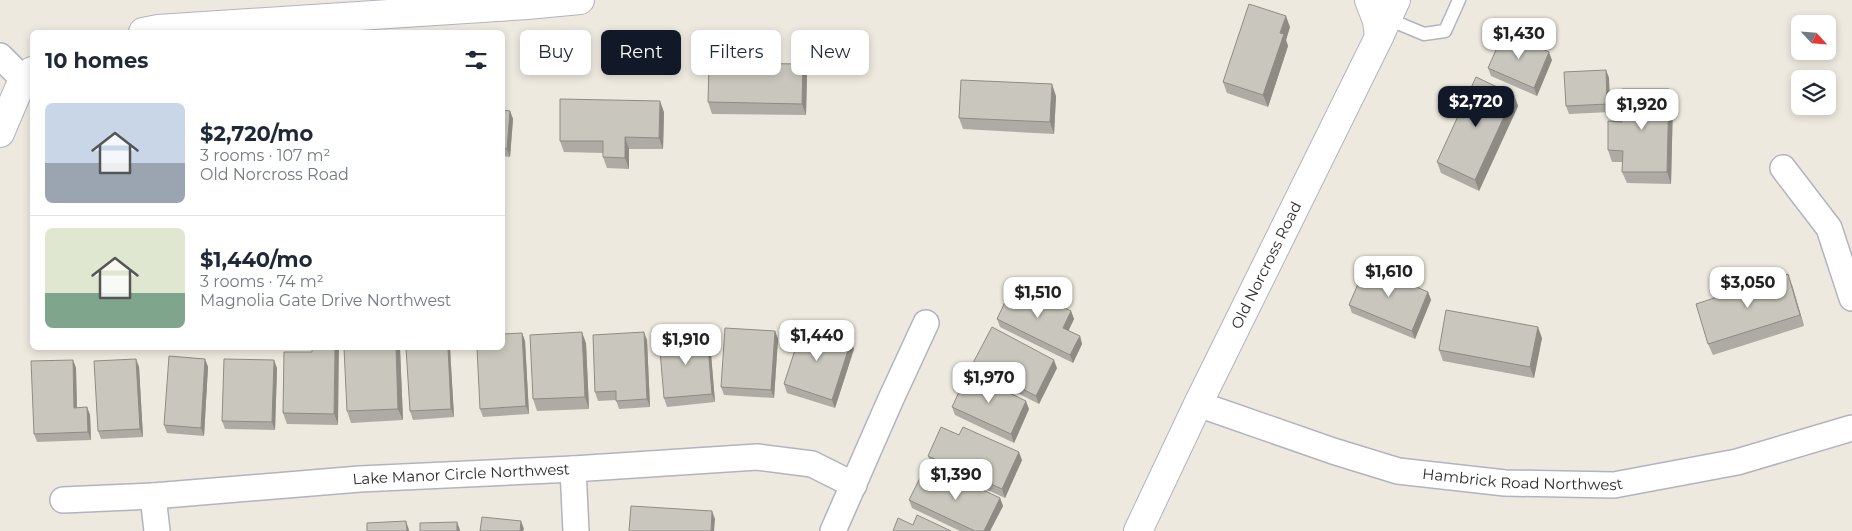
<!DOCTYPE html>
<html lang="en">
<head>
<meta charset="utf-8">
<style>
  body { margin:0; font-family:Montserrat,sans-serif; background:#f2f2f3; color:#1f2937; height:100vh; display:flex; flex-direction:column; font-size:19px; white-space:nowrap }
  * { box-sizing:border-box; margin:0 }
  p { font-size:16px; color:#747a83 }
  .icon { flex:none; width:28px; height:28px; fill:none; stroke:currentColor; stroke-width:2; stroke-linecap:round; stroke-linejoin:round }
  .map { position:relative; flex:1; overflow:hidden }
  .drawer { position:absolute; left:30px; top:30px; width:475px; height:320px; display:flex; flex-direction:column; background:#fff; border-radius:8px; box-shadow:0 2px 8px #0003 }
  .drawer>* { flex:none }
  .hud { position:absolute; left:520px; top:30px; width:475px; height:45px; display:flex; gap:10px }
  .needle { width:32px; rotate:116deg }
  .tools { position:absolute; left:1791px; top:15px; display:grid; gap:10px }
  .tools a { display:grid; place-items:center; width:45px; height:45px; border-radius:8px; background:#fff; box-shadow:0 2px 8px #0003; font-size:25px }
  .price { position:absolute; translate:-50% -42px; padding:0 11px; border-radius:10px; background:#fff; color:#222; font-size:16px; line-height:32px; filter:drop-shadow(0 1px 2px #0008) }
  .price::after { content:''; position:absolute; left:50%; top:30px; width:15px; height:11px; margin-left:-8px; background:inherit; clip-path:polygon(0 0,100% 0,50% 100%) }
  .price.on { background:#111827; color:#fff }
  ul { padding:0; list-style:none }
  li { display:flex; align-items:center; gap:15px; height:125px; padding:0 15px }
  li+li { border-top:1px solid #e0e1e3 }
  li span { display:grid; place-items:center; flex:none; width:140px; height:100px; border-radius:8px; color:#555 }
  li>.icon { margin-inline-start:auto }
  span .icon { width:60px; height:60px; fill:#fffc; stroke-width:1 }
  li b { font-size:21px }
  h2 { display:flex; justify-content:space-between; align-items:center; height:60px; padding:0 15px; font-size:21px }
  .tag { padding:0 18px; border-radius:8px; background:#fff; box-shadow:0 2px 8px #0003; font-size:18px; line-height:45px }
  .tag.on { background:#111827; color:#fff }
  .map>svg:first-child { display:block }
</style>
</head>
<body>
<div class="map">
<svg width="1852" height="531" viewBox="0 0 1852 531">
  <rect width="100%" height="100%" fill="#eee9df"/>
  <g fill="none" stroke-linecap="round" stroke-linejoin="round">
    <defs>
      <polyline id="lane" points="1388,19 1424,34 1445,31 1459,0"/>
      <g id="street">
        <polyline points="0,56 23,79"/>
        <polyline points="1783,168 1829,228 1852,298"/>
        <path id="s1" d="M1198 404 1333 451 1398 471 1505 483 1614 485 1737 462 1852 428"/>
        <polyline points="573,469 576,531"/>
        <polyline points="153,496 157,531"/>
        <path id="s2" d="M63 500 153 496 360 479 573 469 757 457 812 464 854 485"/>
        <polyline points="833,531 890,401 926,323"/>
      </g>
      <g id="secondary">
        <polyline points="1369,0 1377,21 1379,37"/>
        <polyline points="143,32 158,29 527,5 580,0"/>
        <polyline points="0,133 23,79 32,71"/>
        <path id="s3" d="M1138 531 1198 404 1379 37 1396 0"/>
      </g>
    </defs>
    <!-- lane casing -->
    <use href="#lane" stroke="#b2b3c0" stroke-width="15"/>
    <!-- street casing -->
    <use href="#street" stroke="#b2b3c0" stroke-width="28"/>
    <!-- secondary casing -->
    <use href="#secondary" stroke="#b2b3c0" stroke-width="30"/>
    <!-- lane -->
    <use href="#lane" stroke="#fff" stroke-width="12"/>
    <!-- street -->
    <use href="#street" stroke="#fff" stroke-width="25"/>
    <!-- secondary -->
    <use href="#secondary" stroke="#fff" stroke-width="28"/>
  </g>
  <!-- wall -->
  <g fill="#adaba3">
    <polygon points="1290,27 1286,40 1288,46 1268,107 1227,93 1223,82"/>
    <polygon points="1552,60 1537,96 1491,76 1488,68"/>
    <polygon points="803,64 807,75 806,115 712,114 708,102"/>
    <polygon points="1606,70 1609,78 1610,112 1569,114 1566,106"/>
    <polygon points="1514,95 1518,106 1479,191 1441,173 1437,162"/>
    <polygon points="1056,96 1054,134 963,129 959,118"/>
    <polygon points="1673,100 1671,184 1627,183 1622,172 1623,162 1612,162 1608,150 1622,122"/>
    <polygon points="502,110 510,111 513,119 510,157 502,156"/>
    <polygon points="664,112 663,149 629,149 629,169 607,168 603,157 603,153 564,152 560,141"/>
    <polygon points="1792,285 1804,326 1713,355 1708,344"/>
    <polygon points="1428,292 1431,300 1415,339 1352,313 1349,305"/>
    <polygon points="1071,311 1074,319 1068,331 1080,336 1082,344 1073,363 1000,327 997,319"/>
    <polygon points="775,331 778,339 774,398 724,395 721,387"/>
    <polygon points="522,333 525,341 529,414 483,417 480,409"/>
    <polygon points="1542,338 1534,378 1443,361 1439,350"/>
    <polygon points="647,340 650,407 619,409 616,400 598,401 595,392"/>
    <polygon points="710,342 715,402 667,407 664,398"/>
    <polygon points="586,343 589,409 537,411 533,399"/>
    <polygon points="400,348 403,420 351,423 347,411"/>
    <polygon points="450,348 454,417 413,420 410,411"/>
    <polygon points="854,349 835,408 787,393 784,384"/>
    <polygon points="312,352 338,425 287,424 283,413"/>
    <polygon points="136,359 139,367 143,437 101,439 98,431"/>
    <polygon points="205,359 208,367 204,436 167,433 164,425"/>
    <polygon points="73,360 76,368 77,408 87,407 90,415 91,440 37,442 34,434"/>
    <polygon points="973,363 1057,368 1039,404 976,372"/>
    <polygon points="277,368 275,430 225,429 222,421"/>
    <polygon points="952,407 1029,409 1014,443 955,415"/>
    <polygon points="959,435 1022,460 1005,498 931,464 928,456"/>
    <polygon points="1000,498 1003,506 990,531 960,531 912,508 909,500"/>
  </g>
  <!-- shaded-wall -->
  <g fill="#8d8b84">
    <polygon points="1286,16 1290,27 1286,40 1288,46 1268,107 1263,95 1280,33"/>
    <polygon points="1549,52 1552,60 1537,96 1534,88"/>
    <polygon points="803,64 807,75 806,115 802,104"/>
    <polygon points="1606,70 1609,78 1610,112 1607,104"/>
    <polygon points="1052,84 1056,96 1054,134 1050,122"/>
    <polygon points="1669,89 1673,100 1671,184 1667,172"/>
    <polygon points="1514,95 1518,106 1479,191 1475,180"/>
    <polygon points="660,101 664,112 663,149 659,138"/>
    <polygon points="510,111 513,119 510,157 507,149"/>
    <polygon points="625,137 629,149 629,169 625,158"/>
    <polygon points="1788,274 1792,285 1804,326 1800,315"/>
    <polygon points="1428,292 1431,300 1415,339 1412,331"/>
    <polygon points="1071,311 1074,319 1066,336 1063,328"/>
    <polygon points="1538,327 1542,338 1534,378 1530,367"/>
    <polygon points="775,331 778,339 774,398 771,390"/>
    <polygon points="582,332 586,343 589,409 585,397"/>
    <polygon points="644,332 647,340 650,407 647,399"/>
    <polygon points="522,333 525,341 529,414 526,406"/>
    <polygon points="707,334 710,342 715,402 712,394"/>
    <polygon points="1080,336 1082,344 1073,363 1070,355"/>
    <polygon points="851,341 854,349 835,408 832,400"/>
    <polygon points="335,348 339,348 338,425 334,414"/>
    <polygon points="396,348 400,348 403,420 398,409"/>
    <polygon points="448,348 450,348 454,417 451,409"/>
    <polygon points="136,359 139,367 143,437 140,429"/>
    <polygon points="205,359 208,367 204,436 201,428"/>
    <polygon points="73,360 76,368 77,416 74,408"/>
    <polygon points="274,360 277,368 275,430 272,422"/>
    <polygon points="1054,360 1057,368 1039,404 1036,396"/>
    <polygon points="1026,401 1029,409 1014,443 1011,434"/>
    <polygon points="87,407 90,415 91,440 88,432"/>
    <polygon points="1019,452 1022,460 1005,498 1002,489"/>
    <polygon points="1000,498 1003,506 990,531 984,531"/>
    <polygon points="712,511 715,519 714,531 711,531"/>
    <polygon points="406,521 409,530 409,531 407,531"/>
    <polygon points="521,521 524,529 523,531 520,531"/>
    <polygon points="457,522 460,530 460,531 457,531"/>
  </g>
  <!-- building -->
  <g fill="#c9c7bd" stroke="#8d8b84">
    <polygon points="1249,4 1286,16 1280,33 1284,34 1263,95 1223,82"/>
    <polygon points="1504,32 1549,52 1534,88 1488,68"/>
    <polygon points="709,63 803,64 802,104 708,102"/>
    <polygon points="1606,70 1607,104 1566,106 1564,72"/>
    <polygon points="1476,77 1514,95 1475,180 1437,162"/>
    <polygon points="961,80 1052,84 1050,122 959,118"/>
    <polygon points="1622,89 1669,89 1667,172 1622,172 1623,151 1608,150 1608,121 1622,122"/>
    <polygon points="560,99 660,101 659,138 625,137 625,158 603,157 603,141 560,141"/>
    <polygon points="502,110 510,111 507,149 502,148"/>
    <polygon points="1366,265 1428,292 1412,331 1349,305"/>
    <polygon points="1788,274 1800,315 1708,344 1696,304"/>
    <polygon points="1014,283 1071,311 1063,328 1080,336 1070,355 997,319"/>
    <polygon points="1446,310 1538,327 1530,367 1439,350"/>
    <polygon points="803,325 851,341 832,400 784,384"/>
    <polygon points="992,327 1054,360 1036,396 973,363"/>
    <polygon points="725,328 775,331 771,390 721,387"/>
    <polygon points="582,332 585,397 533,399 530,335"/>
    <polygon points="644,332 647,399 616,401 616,391 595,392 593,335"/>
    <polygon points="522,333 526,406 480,409 477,348 502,348 502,334"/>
    <polygon points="707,334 712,394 664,398 659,339"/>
    <polygon points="312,348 335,348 334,414 283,413 284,352 312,352"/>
    <polygon points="344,348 396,348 398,409 347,411"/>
    <polygon points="406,348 448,348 451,409 410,411"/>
    <polygon points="169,356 205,359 201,428 164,425"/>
    <polygon points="136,359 140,429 98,431 94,361"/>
    <polygon points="224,359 274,360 272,422 222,421"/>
    <polygon points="73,360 74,408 87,407 88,432 34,434 31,361"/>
    <polygon points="968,373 1026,401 1011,434 952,407"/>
    <polygon points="941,427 959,435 963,427 1019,452 1002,489 928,456"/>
    <polygon points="943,471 1000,498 984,531 975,531 909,500 922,474 938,482"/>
    <polygon points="631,506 712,511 711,531 629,531"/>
    <polygon points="917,515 951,531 893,531 898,518 913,525"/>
    <polygon points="482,517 521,521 520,531 480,531"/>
    <polygon points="406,521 407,531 367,531 367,523"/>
    <polygon points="457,522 457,531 420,531 420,523"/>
  </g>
  <g text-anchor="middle" stroke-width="4.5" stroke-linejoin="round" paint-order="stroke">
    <!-- street labels -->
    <g font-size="15" fill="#2c2c2c" stroke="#fff">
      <text dy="5" stroke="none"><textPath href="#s3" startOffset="295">Old Norcross Road</textPath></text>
      <text dy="5" stroke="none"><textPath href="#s2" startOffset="399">Lake Manor Circle Northwest</textPath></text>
      <text dy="5" stroke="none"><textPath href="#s1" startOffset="336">Hambrick Road Northwest</textPath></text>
    </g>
  </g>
</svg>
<div class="tools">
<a><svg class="needle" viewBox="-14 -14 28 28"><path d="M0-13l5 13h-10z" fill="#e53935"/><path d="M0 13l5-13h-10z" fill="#747a83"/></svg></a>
<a><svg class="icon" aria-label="layers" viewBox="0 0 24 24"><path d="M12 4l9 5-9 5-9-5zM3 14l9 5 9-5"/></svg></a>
</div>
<b class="price" style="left:1519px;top:60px">$1,430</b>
<b class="price on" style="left:1476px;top:128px">$2,720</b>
<b class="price" style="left:1642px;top:131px">$1,920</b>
<b class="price" style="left:1389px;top:298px">$1,610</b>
<b class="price" style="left:1748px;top:309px">$3,050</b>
<b class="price" style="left:1038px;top:319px">$1,510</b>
<b class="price" style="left:817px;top:362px">$1,440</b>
<b class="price" style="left:686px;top:366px">$1,910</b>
<b class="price" style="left:989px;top:404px">$1,970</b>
<b class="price" style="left:956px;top:501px">$1,390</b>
<div class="hud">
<a class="tag">Buy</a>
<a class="tag on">Rent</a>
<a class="tag">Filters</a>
<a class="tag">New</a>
</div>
<section class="drawer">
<h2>10 homes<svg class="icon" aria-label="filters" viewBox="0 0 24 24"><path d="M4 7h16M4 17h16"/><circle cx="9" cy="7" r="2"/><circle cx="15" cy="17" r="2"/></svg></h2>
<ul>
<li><span style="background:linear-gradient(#c9d6e8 60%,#9aa5b1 0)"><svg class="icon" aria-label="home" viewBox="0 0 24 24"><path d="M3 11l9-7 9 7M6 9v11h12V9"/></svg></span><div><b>$2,720/mo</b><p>3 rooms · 107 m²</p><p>Old Norcross Road</p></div></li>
<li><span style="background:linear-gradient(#dfe7d0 65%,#7fa58c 0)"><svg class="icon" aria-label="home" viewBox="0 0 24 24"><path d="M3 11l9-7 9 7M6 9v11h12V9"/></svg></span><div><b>$1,440/mo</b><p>3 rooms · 74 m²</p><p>Magnolia Gate Drive Northwest</p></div></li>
</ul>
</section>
</div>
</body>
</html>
